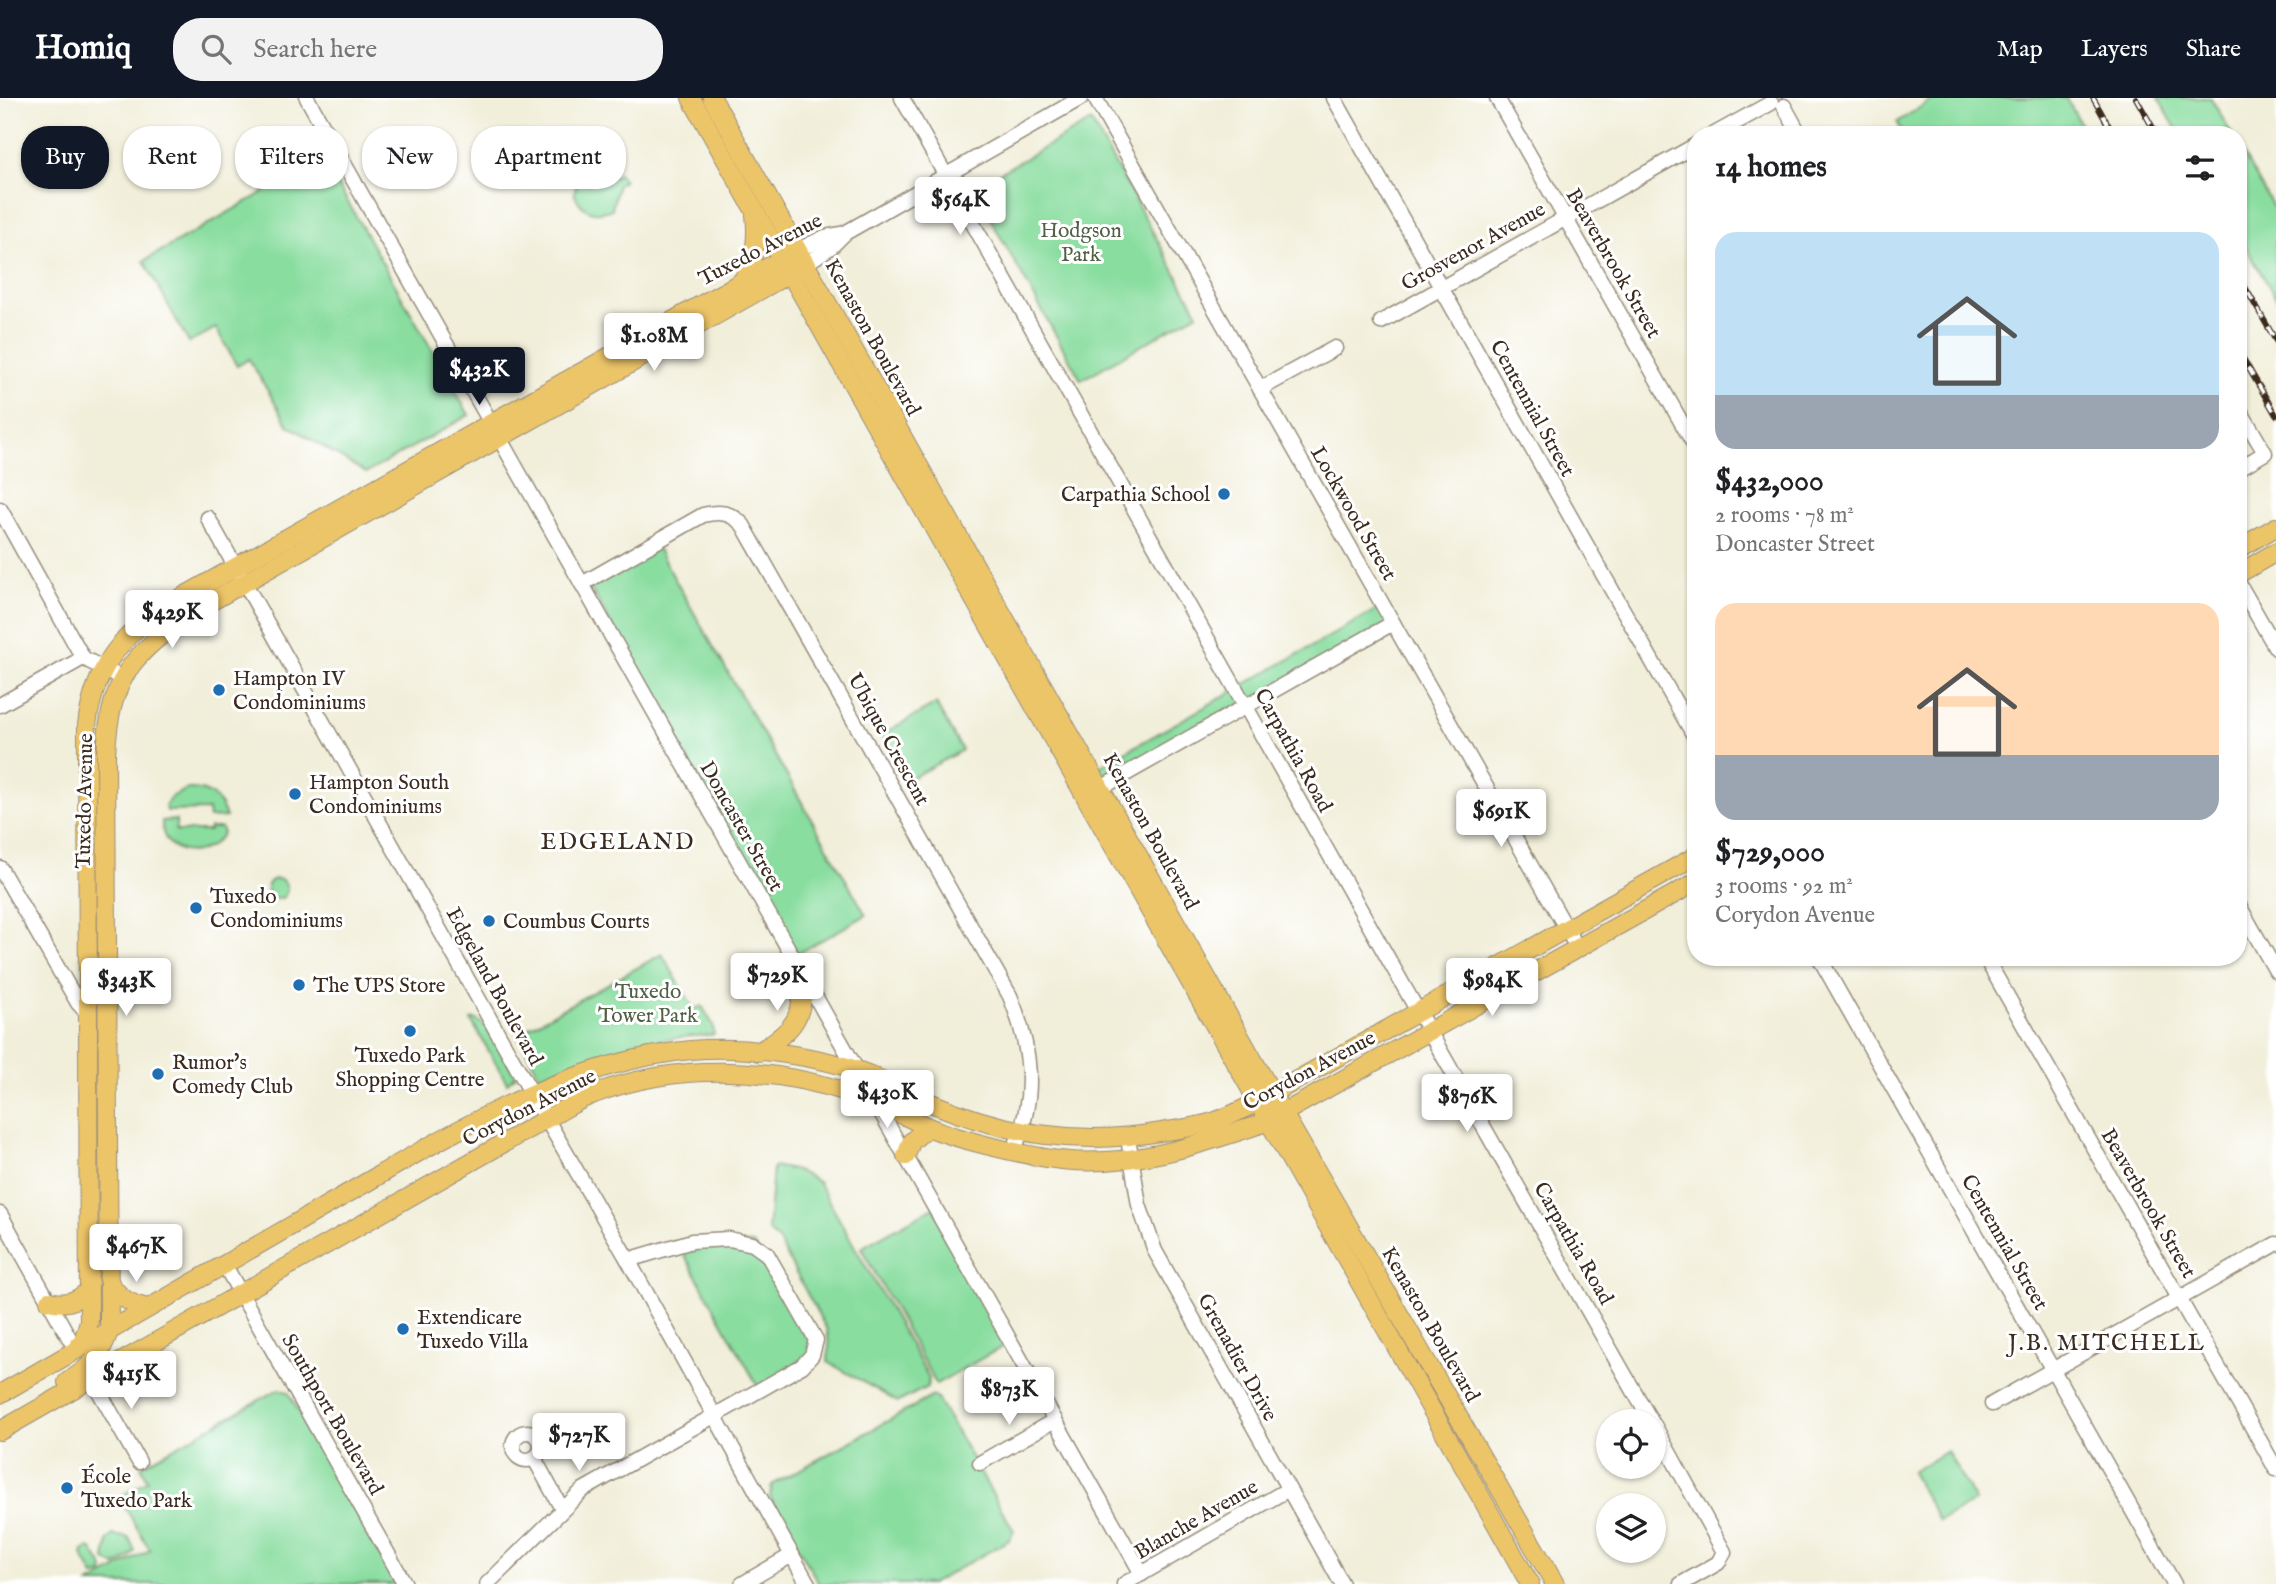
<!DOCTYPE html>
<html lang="en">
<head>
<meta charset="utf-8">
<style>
  body { margin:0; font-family:"IM FELL English",serif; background:#f2f2f2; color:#202124; height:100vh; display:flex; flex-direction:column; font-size:26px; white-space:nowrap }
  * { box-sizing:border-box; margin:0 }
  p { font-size:23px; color:#757577 }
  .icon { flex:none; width:38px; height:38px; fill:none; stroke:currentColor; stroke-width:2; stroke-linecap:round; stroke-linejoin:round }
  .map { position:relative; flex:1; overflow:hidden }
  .panel { position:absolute; left:1687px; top:28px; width:560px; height:840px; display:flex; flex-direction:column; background:#fff; border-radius:28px; box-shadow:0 2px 5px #0004 }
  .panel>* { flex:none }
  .guide { position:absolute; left:21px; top:28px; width:665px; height:63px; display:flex; gap:14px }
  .fabs { position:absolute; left:1596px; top:1311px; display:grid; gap:14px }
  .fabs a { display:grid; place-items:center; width:70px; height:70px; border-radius:50%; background:#fff; box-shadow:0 2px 5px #0004; font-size:35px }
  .price { position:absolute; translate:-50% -60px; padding:0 16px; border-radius:7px; background:#fff; color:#222; font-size:23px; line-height:46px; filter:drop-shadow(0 2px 4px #0008) }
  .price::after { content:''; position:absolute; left:50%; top:42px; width:21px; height:16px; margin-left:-10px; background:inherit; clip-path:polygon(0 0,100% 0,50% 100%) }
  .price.current { background:#111827; color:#fff }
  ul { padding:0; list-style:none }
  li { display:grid; align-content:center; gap:14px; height:371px; padding:0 28px }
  li span { display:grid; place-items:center; height:217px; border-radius:21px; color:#555 }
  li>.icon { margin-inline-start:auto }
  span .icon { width:126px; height:126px; fill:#fffc; stroke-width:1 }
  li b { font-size:30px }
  h2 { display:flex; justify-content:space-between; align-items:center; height:84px; padding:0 28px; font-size:30px }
  .tag { padding:0 24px; border-radius:28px; background:#fff; box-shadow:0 2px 5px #0004; font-size:24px; line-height:63px }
  .tag.current { background:#111827; color:#fff }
  header { display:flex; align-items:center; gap:42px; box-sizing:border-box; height:98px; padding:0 35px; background:#111827; color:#fff }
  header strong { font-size:33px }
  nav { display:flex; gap:38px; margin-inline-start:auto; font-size:24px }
  .search { width:490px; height:63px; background:#f2f2f2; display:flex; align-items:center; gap:18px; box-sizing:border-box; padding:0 24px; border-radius:28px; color:#757577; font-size:26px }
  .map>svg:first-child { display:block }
</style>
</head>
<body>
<header>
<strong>Homiq</strong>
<div class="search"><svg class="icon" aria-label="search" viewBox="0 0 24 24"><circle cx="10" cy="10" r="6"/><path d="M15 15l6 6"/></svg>Search here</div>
<nav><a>Map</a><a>Layers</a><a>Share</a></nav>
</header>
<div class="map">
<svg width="2276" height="1486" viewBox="0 0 2276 1486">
  <rect width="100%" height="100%" fill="#fff"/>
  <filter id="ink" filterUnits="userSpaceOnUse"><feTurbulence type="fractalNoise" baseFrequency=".0143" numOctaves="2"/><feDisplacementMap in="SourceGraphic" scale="14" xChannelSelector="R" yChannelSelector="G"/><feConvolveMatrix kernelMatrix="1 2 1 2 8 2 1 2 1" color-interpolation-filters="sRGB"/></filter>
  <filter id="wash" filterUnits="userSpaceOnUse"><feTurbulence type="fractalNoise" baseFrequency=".00686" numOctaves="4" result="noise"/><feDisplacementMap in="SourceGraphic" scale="28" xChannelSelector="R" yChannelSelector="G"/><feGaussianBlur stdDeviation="1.57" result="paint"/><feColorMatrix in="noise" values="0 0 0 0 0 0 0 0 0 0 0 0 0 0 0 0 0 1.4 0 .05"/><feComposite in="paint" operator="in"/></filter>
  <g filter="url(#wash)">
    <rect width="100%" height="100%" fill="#f1eed9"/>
    <!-- green -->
    <g fill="#88dd9f" stroke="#62845e" stroke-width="2">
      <polygon points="1935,0 2066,0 2087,37 1904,37 1897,24"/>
      <polygon points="2158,0 2211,0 2232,37 2180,37"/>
      <polygon points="1091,23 1198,215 1081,282 973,90"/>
      <polygon points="2238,47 2276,114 2276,200 2238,136"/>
      <polygon points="320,55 469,317 366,375 288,327 249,261 237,268 216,230 189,245 144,163 311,67 309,62"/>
      <path d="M586 69 615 79 619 76 624 83 618 86 612 111C594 118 582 114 574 95L581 75Z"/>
      <polygon points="656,448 866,817 797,856 589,487"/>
      <polygon points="1383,508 1393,525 1101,690 1092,673"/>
      <polygon points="936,606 962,652 906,683 881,637"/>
      <path d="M188 691C208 690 220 699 226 719L209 720 208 712 167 713 165 708 171 699Z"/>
      <path d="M176 722V733H209L210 730H221L223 735C206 764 160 759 162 723Z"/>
      <circle cx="277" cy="791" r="10"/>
      <path d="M662 856 694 911 702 908 713 927 714 937C652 939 597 954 540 978L517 936Z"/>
      <polygon points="475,921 486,928 516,978 507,985 471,922"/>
      <path d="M773 1069C790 1069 803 1074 818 1084L929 1280 927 1289 898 1304 828 1264 829 1247 827 1232 778 1142 768 1133Z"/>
      <polygon points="934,1109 1011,1244 936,1286 861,1150"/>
      <polygon points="753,1146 816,1242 812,1257 760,1292 679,1147"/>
      <polygon points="279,1291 288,1294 396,1486 89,1486 150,1452 119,1399 148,1382 141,1368"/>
      <polygon points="933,1298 938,1302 1014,1433 1009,1442 931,1486 819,1486 770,1399 772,1387"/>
      <polygon points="1947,1353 1975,1403 1939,1423 1911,1374"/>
      <polygon points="113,1437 129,1440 135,1453 130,1459 116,1468 105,1462 108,1442"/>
      <polygon points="88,1450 92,1451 104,1471 103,1476 94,1478 82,1457 83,1453"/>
    </g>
  </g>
  <g filter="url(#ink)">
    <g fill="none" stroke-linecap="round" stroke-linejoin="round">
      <defs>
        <g id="minor">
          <polyline points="307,0 1142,1476"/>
          <polyline points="902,0 1429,933 1651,1323"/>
          <polyline points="1095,0 1578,851"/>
          <polyline points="1334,0 1696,641"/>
          <polyline points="1497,0 1696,350"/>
          <polyline points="1784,8 1800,37"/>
          <polyline points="1713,37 1771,5"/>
          <polyline points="798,152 825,139 845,135"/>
          <polyline points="805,166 831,149 845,135 1081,0"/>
          <polyline points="1381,224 1696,47"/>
          <polyline points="1260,291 1335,250"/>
          <polyline points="2238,309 2265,355 2238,371"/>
          <polyline points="0,411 83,560 122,580"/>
          <polyline points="208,420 532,996 628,1162 808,1486"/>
          <polyline points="2238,484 2276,550"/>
          <path d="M582 486 703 417C719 413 731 414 743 427L1010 898C1032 952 1037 997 1014 1052"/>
          <polyline points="0,607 83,560"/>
          <polyline points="1101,690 1393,525"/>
          <polyline points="0,770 78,905 88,916"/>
          <polyline points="2238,806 2276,873"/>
          <polyline points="1819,859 2174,1486"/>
          <polyline points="1985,859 2276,1371"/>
          <polyline points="1128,1040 1139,1107 1155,1153 1342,1486"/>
          <polyline points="0,1116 76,1252"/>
          <polyline points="224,1166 405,1486"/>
          <polyline points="92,1281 139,1364"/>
          <polyline points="1992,1306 2276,1146"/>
          <polyline points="1654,1327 1724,1454 1718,1465 1681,1486"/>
          <circle cx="527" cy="1348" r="14"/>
          <polyline points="534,1360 562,1411"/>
          <polyline points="980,1365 1055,1322"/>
          <polyline points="487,1486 583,1392 802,1268 812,1257 816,1242 767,1156 753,1146 729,1141 692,1143 628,1162"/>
          <polyline points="742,1486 792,1457"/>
          <polyline points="1124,1486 1287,1392"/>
        </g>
        <g id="major">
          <polyline points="691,0 1530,1486"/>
          <polyline points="712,0 1283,1015 1555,1486"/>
          <path d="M743 182C755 161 758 141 755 117"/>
          <polyline points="2238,451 2276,429"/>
          <polyline points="2238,476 2276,454"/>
          <path d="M759 954C794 930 802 923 804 880"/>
          <polyline points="906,1058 911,1044 928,1029"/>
          <path d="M108 1182C118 1199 129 1206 148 1210"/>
          <path d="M49 1203C65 1207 76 1204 89 1192"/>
          <path d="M76 1252 84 1240 89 1223 87 627C94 573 118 541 161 511L791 156"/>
          <path d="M67 1284C90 1270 101 1258 109 1233L106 657C109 573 139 550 205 507L799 170"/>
          <path d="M0 1296C112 1231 224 1166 336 1102 448 1038 559 965 691 952 739 947 816 957 862 974 886 983 908 995 931 1005 1008 1037 1079 1048 1161 1034 1179 1031 1198 1029 1216 1023 1235 1016 1254 1006 1272 996L1696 758"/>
          <path d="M0 1333 546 1021C562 1013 577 1002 594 996 675 965 768 968 850 995 876 1003 902 1017 928 1029 959 1042 1012 1054 1046 1060 1123 1073 1198 1048 1269 1023L1696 784"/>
        </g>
      </defs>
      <!-- minor casing -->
      <use href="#minor" stroke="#968c7c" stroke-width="17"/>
      <!-- major casing -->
      <use href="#major" stroke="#968c7c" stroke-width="20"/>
      <!-- minor -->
      <use href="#minor" stroke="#fff" stroke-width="14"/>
      <!-- major -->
      <use href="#major" stroke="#edc569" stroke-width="18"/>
      <defs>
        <g id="rail">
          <polyline points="2093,0 2114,37"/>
          <polyline points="2136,0 2157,37"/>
          <polyline points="2238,177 2276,243"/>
          <polyline points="2238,252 2276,317"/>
        </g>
      </defs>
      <!-- rail casing -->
      <use href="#rail" stroke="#3b2a1e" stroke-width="6"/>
      <!-- rail -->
      <use href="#rail" stroke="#fff" stroke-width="3.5" stroke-dasharray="10" stroke-linecap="butt"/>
    </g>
  </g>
  <!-- markers -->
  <g fill="#1f6fb2" stroke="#fff" stroke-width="2.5">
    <circle cx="1224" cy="396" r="7"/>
    <circle cx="219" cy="592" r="7"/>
    <circle cx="295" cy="696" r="7"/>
    <circle cx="196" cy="810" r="7"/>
    <circle cx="489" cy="823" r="7"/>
    <circle cx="299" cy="887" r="7"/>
    <circle cx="410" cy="933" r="7"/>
    <circle cx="158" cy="976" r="7"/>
    <circle cx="403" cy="1231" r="7"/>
    <circle cx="67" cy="1390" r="7"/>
  </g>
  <g text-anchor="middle" stroke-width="6" stroke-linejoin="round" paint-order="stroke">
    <!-- park labels -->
    <g font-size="21" fill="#526045" stroke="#fff">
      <text x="1081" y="139">Hodgson<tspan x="1081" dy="24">Park</tspan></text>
      <text x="648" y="900">Tuxedo<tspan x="648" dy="24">Tower Park</tspan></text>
    </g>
    <!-- street labels -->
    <g font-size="21" fill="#3b2a1e" stroke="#fff">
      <text transform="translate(1473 148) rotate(-29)" y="7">Grosvenor Avenue</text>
      <text transform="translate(760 151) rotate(-27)" y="7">Tuxedo Avenue</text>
      <text transform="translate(1614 165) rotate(60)" y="7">Beaverbrook Street</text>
      <text transform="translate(873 239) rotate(61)" y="7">Kenaston Boulevard</text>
      <text transform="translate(1533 310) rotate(61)" y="7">Centennial Street</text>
      <text transform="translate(1354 415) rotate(60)" y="7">Lockwood Street</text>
      <text transform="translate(889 641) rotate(61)" y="7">Ubique Crescent</text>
      <text transform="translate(1294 652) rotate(61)" y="7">Carpathia Road</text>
      <text transform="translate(84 703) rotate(-89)" y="7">Tuxedo Avenue</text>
      <text transform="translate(742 728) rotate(60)" y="7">Doncaster Street</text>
      <text transform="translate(1151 733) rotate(61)" y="7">Kenaston Boulevard</text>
      <text transform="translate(495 888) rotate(61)" y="7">Edgeland Boulevard</text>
      <text transform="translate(1309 972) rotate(-28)" y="7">Corydon Avenue</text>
      <text transform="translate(529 1009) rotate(-27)" y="7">Corydon Avenue</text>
      <text transform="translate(2149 1105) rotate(60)" y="7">Beaverbrook Street</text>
      <text transform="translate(2005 1144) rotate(60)" y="7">Centennial Street</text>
      <text transform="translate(1574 1145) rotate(60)" y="7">Carpathia Road</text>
      <text transform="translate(1431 1226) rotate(60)" y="7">Kenaston Boulevard</text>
      <text transform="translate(1238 1259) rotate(61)" y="7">Grenadier Drive</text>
      <text transform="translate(333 1316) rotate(60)" y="7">Southport Boulevard</text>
      <text transform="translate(1196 1421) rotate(-30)" y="7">Blanche Avenue</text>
    </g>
    <!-- poi labels -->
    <g font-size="21" fill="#3b2a1e" stroke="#fff" text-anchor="start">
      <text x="1210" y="403" text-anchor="end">Carpathia School</text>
      <text x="233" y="587">Hampton IV<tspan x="233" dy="24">Condominiums</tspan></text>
      <text x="309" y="691">Hampton South<tspan x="309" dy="24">Condominiums</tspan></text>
      <text x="210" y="805">Tuxedo<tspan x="210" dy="24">Condominiums</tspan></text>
      <text x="503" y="830">Coumbus Courts</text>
      <text x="313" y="894">The UPS Store</text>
      <text x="410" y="964" text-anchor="middle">Tuxedo Park<tspan x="410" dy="24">Shopping Centre</tspan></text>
      <text x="172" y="971">Rumor's<tspan x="172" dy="24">Comedy Club</tspan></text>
      <text x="417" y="1226">Extendicare<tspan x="417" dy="24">Tuxedo Villa</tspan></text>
      <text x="81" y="1385">École<tspan x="81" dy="24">Tuxedo Park</tspan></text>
    </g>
    <!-- neighbourhood labels -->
    <g font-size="23" letter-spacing="2" fill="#3b2a1e" stroke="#fff">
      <text x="618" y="751">EDGELAND</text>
      <text x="2107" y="1252">J.B. MITCHELL</text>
    </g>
  </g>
</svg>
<div class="fabs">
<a><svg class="icon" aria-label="locate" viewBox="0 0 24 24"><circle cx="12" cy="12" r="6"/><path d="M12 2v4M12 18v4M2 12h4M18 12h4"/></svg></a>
<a><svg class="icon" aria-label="layers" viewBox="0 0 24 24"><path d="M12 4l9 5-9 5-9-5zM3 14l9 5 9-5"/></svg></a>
</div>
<b class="price" style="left:960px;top:139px">$564K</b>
<b class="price" style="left:654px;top:275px">$1.08M</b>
<b class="price current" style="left:479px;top:309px">$432K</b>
<b class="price" style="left:172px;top:552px">$429K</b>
<b class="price" style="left:1501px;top:751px">$691K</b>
<b class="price" style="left:777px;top:915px">$729K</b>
<b class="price" style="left:126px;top:920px">$343K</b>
<b class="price" style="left:1492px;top:920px">$984K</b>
<b class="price" style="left:887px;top:1032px">$430K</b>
<b class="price" style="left:1467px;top:1036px">$876K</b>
<b class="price" style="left:136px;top:1186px">$467K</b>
<b class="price" style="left:131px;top:1313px">$415K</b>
<b class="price" style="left:1009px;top:1329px">$873K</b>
<b class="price" style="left:579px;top:1375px">$727K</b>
<div class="guide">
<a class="tag current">Buy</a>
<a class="tag">Rent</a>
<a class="tag">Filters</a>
<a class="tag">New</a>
<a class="tag">Apartment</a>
</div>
<section class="panel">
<h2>14 homes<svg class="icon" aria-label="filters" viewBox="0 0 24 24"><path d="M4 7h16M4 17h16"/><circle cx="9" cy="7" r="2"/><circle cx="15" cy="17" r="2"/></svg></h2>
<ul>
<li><span style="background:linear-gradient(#bfe0f5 75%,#9aa5b1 0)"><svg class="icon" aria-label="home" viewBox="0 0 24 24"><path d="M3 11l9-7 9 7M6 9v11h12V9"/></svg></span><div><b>$432,000</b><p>2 rooms · 78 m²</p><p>Doncaster Street</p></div></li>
<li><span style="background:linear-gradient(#ffd9b3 70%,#9aa5b1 0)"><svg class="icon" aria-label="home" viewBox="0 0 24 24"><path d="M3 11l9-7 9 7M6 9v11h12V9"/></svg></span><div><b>$729,000</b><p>3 rooms · 92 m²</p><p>Corydon Avenue</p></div></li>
</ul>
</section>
</div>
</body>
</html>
